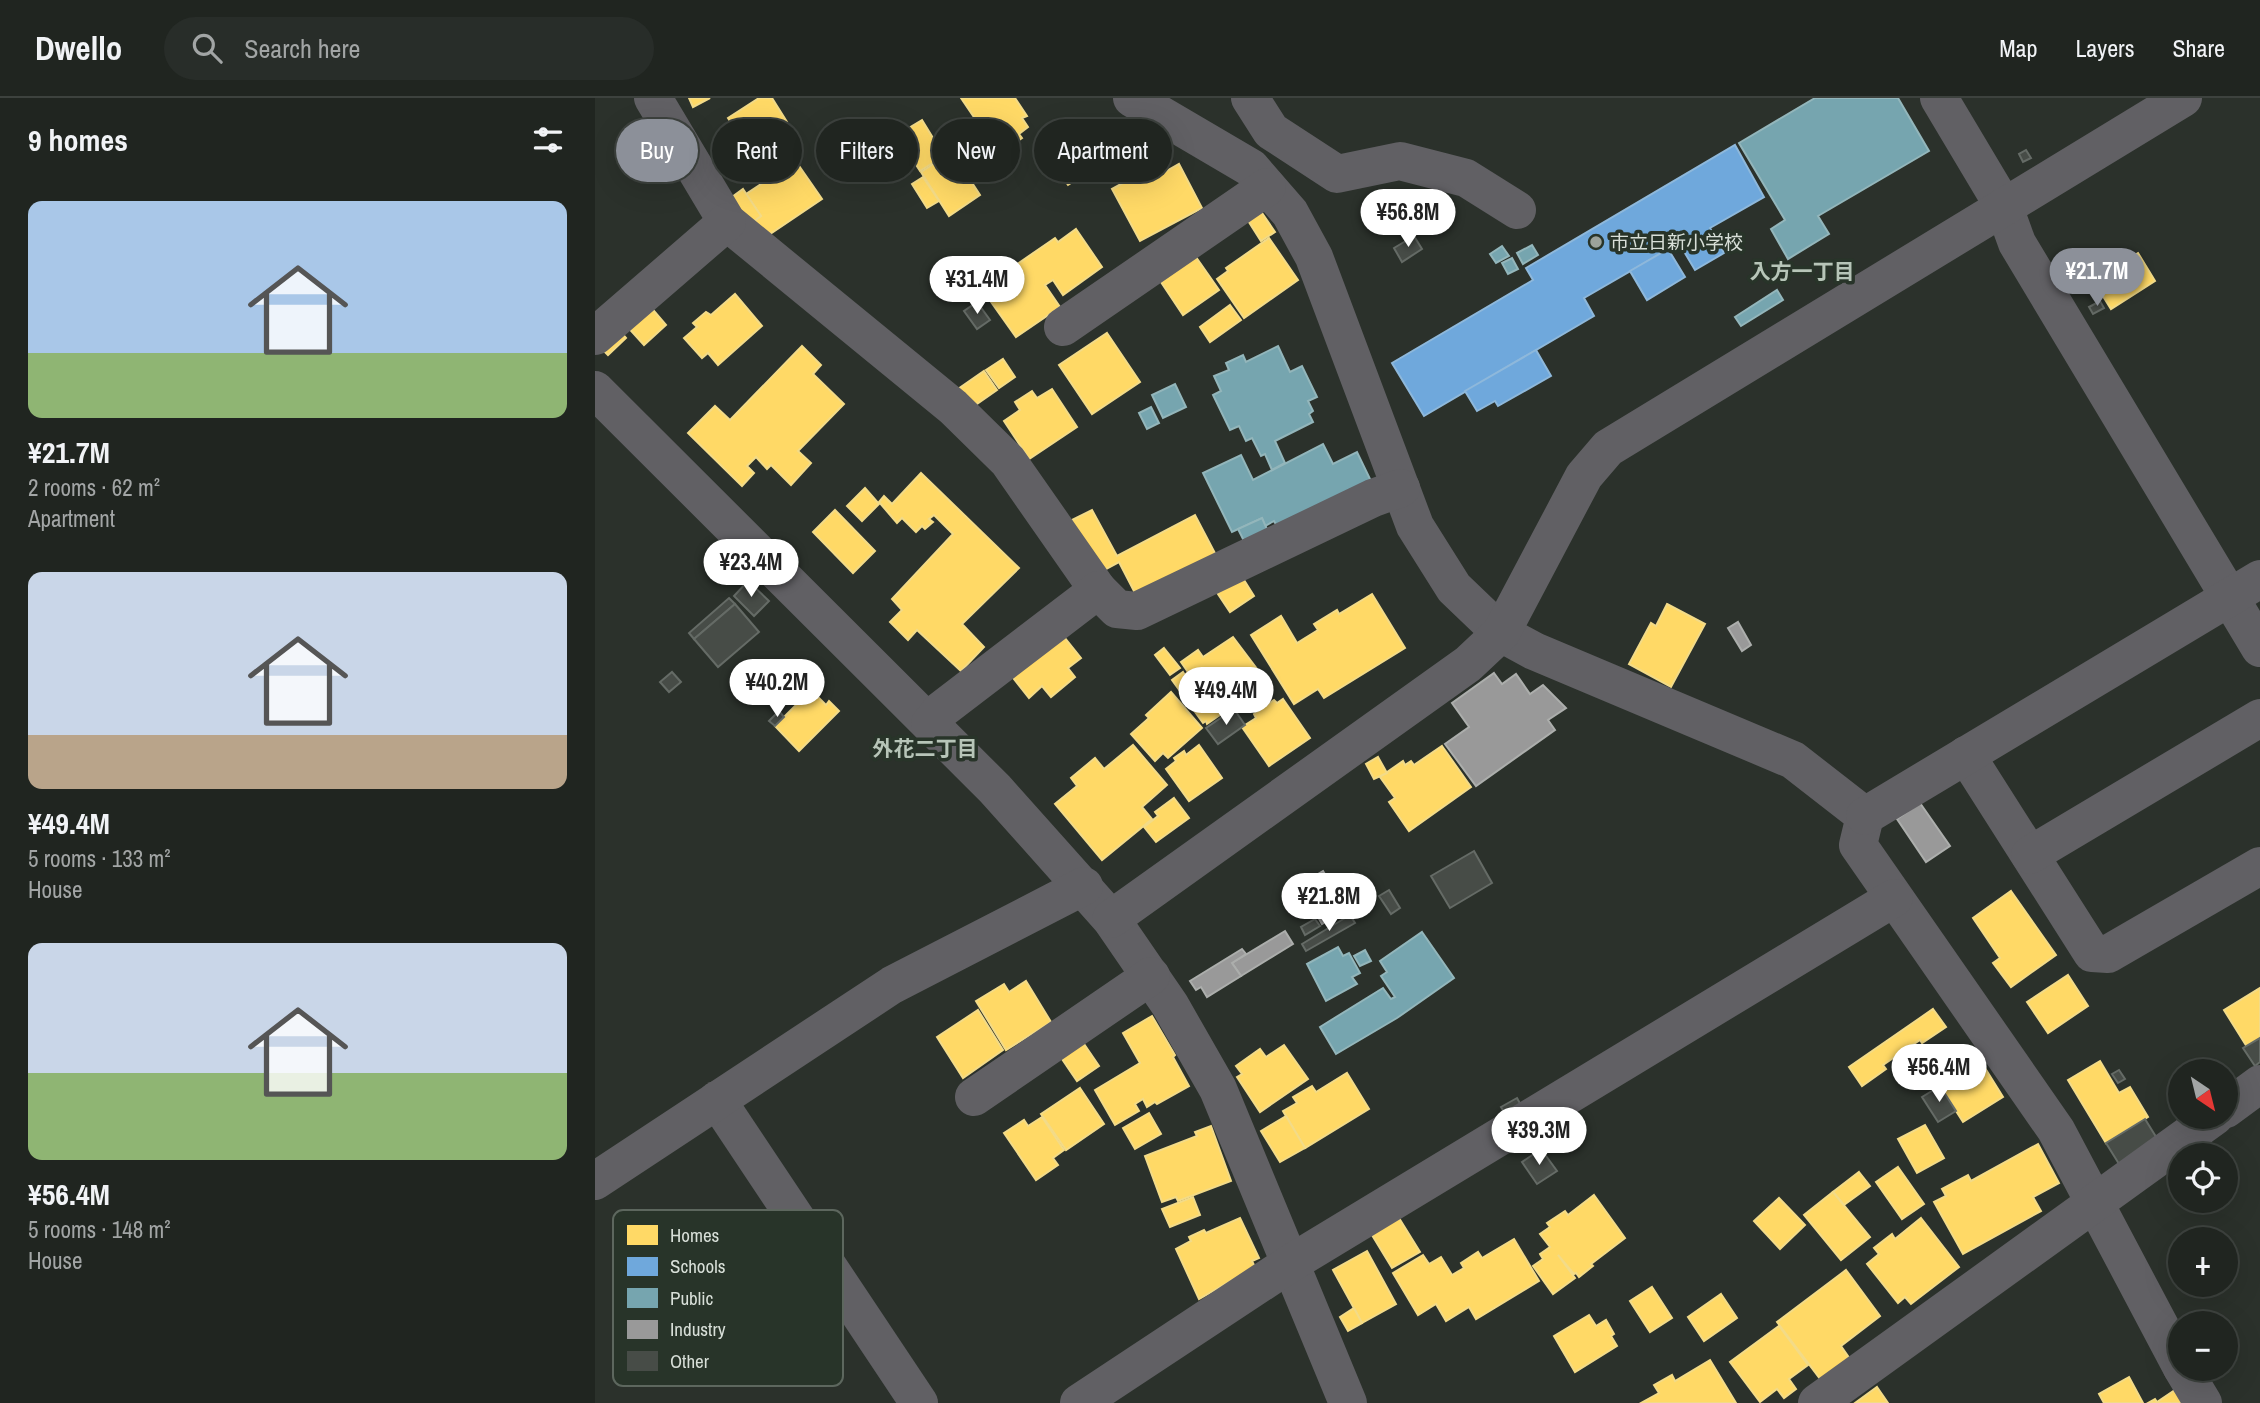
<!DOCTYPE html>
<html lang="en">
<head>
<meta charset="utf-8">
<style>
  body { margin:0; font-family:"Archivo Narrow","Noto Sans JP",sans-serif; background:#282d29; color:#f1f3f6; height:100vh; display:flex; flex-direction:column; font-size:26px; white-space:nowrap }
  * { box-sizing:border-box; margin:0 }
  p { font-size:23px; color:#a2a5a5 }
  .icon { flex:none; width:38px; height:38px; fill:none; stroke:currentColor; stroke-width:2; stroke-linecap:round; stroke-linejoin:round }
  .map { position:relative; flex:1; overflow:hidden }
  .panel { display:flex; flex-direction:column; background:#202520; width:595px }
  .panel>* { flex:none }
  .hud { position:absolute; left:21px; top:21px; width:665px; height:63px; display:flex; gap:14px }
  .needle { width:46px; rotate:145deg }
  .controls { position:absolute; left:1573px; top:961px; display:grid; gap:14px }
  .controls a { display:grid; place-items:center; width:70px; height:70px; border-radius:50%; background:#202520; box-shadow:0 7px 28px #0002,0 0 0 2px #3d423e; font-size:35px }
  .price { position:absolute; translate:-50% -60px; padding:0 16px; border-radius:24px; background:#fff; color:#222; font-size:23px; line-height:46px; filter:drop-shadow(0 2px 4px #0008) }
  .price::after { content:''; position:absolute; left:50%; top:42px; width:21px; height:16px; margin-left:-10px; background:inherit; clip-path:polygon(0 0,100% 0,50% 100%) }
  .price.selected { background:#8c9099; color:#fff }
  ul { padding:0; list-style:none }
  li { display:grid; align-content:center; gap:14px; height:371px; padding:0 28px }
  li span { display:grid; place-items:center; height:217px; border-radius:14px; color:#555 }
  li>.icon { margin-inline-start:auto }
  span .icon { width:126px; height:126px; fill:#fffc; stroke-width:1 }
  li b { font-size:30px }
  h2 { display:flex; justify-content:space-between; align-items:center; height:84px; padding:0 28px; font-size:30px }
  .chip { padding:0 24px; border-radius:32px; background:#202520; box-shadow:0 7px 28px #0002,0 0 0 2px #3d423e; font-size:24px; line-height:63px }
  .chip.selected { background:#8c9099; color:#fff }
  header { display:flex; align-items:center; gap:42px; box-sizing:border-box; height:98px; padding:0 35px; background:#202520; border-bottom:2px solid #3d423e }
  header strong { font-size:33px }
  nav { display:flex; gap:38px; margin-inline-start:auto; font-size:24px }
  .search { width:490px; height:63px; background:#282d29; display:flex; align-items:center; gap:18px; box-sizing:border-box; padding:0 24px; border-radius:38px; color:#a2a5a5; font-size:26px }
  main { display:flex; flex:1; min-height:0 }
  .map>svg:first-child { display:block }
</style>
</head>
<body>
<header>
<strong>Dwello</strong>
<div class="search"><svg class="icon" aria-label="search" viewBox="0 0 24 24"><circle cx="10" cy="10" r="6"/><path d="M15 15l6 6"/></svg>Search here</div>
<nav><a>Map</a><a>Layers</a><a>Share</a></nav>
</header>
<main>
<section class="panel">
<h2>9 homes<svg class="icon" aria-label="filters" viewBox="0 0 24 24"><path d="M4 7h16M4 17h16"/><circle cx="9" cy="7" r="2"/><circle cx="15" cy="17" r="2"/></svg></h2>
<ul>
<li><span style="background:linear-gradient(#a9c7e8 70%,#8fb573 0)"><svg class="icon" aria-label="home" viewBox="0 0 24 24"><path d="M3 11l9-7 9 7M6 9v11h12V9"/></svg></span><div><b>¥21.7M</b><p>2 rooms · 62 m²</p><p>Apartment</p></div></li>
<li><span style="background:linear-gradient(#c9d6e8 75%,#b9a48a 0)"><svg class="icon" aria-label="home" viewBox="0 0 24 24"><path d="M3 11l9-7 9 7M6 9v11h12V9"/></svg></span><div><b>¥49.4M</b><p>5 rooms · 133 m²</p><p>House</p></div></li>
<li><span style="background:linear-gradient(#c9d6e8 60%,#8fb573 0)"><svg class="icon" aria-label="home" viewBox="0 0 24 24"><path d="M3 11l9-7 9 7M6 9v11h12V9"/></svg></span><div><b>¥56.4M</b><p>5 rooms · 148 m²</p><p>House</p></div></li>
</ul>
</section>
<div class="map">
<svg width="1665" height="1305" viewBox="0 0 1665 1305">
  <rect width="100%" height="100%" fill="#2b312b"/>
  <!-- homes -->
  <g fill="#ffd966" stroke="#f3db88" stroke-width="2">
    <polygon points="94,0 115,0 98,9"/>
    <polygon points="164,0 177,0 192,24 152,50 133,20"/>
    <polygon points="366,0 420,0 432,18 427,20 433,29 424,36 427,40 404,56"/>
    <polygon points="327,22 349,58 325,73 302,37"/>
    <polygon points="471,30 498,71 473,87 446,47"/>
    <polygon points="357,54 385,97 354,118 326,74"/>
    <polygon points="200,62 227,101 169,140 158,124 166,118 151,96 166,86 162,81 177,71 180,76"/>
    <polygon points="584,66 607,110 545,143 517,91 537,80 539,85 549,79 552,84"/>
    <polygon points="328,79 344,103 332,110 317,86"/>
    <polygon points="148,91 166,118 155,126 137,99"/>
    <polygon points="665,112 680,134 666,143 652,121"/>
    <polygon points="481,131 507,169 468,197 458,182 450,187 465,209 421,239 389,194 420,172 418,169 460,140 463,144"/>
    <polygon points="674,140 703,182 649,220 622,181 633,173 631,170"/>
    <polygon points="596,152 624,192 588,217 560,175"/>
    <polygon points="1543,155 1560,183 1516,211 1498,182"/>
    <polygon points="140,196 167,228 123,267 113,255 107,260 89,240 102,229 98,225 111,214 116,217"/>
    <polygon points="53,206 71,227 49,247 30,226"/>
    <polygon points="635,207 646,222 615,244 605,229"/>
    <polygon points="24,232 31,240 13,257 5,249"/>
    <polygon points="512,235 545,284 497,316 464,267"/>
    <polygon points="207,248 226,267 218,276 249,306 203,353 216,365 196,387 176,367 172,371 161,359 152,368 159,375 147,388 93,335 120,308 135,322"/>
    <polygon points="408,261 420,279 404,290 391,272"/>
    <polygon points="389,273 402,292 376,310 363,291"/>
    <polygon points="457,291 482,329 434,361 409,323 425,312 420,304 437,293 442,300"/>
    <polygon points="326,375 424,470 367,526 389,549 366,573 322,532 313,542 295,524 307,512 297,501 358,436 339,417 334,421 338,424 330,431 327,428 321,434 307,420 302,425 284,404 289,398 297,406"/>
    <polygon points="270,390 284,406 267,423 252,408"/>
    <polygon points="240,412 280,453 258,475 218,434"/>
    <polygon points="497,412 522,458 600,417 622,459 542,499 524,464 502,476 475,423"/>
    <polygon points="644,474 659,498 635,514 619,490"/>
    <polygon points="777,496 810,550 729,600 723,591 699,606 656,537 686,518 702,545 723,532 719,526 742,512 744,516"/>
    <polygon points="1072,506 1110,526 1076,589 1034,566 1056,525 1061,528"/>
    <polygon points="466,535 486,560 473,570 480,579 456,599 447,588 434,600 415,576"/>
    <polygon points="638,539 662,571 660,573 667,583 635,605 618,581 604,590 586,564 603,552 608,559"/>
    <polygon points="569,550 585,570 575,577 560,557"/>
    <polygon points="588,574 590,577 593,574 604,590 615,583 635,610 612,626 611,623 608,625 577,582"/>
    <polygon points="216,592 231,607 234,603 244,613 204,653 180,628"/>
    <polygon points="576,594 607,630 573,660 568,655 560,663 536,636 554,620 551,617"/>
    <polygon points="688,601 715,640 674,668 647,629 661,620 659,616 679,602 682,605"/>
    <polygon points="538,647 572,687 547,709 557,721 507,762 460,706 482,688 476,680 500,660 509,671"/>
    <polygon points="604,647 627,680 594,703 571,671 581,663 579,660 589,653 591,657"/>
    <polygon points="847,648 876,689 814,733 794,704 800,700 785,679 808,663 810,667 816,663 819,667"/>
    <polygon points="783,659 792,675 779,681 771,666"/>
    <polygon points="579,700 594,720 561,744 549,729 563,718 560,714"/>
    <polygon points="1416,793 1461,857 1416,889 1398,865 1405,860 1378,820"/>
    <polygon points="1473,877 1493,908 1453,935 1432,904"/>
    <polygon points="431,883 456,924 411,952 381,903 409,886 414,894"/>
    <polygon points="1665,890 1665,941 1652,949 1629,912"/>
    <polygon points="1338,911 1351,929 1327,945 1325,942 1288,967 1291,971 1267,988 1254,969"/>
    <polygon points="383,912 408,952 368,980 342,939"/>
    <polygon points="557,918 580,957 578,959 594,988 562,1006 560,1004 552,1009 548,1001 540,1006 544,1013 520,1027 500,992 545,965 528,935"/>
    <polygon points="487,943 504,968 482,983 465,958"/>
    <polygon points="689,947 713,981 665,1014 642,979 647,976 641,968 665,951 671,959"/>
    <polygon points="1385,962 1408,999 1368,1024 1345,988"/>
    <polygon points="1505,963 1524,995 1535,989 1553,1019 1511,1045 1473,982"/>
    <polygon points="752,975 774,1011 710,1050 688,1013 702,1005 698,999 717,988 721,994"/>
    <polygon points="485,990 509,1026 471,1052 446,1016"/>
    <polygon points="554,1015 566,1036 540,1051 528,1030"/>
    <polygon points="691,1018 710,1050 685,1064 666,1033"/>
    <polygon points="447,1019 469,1052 458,1060 463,1067 441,1082 409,1035 429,1022 433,1028"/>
    <polygon points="1330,1027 1349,1060 1322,1075 1303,1041"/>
    <polygon points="616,1028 636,1083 583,1103 581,1099 567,1104 550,1058 602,1038 600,1034"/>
    <polygon points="1443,1046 1464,1085 1438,1099 1446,1113 1368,1156 1339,1104 1351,1098 1347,1091 1373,1077 1376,1083"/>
    <polygon points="1303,1069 1329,1106 1307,1121 1281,1084"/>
    <polygon points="1264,1074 1275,1088 1249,1107 1238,1094"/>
    <polygon points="1238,1094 1275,1139 1246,1162 1209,1117"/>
    <polygon points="999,1097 1030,1140 996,1166 998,1168 984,1179 981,1175 979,1176 963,1157 980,1180 958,1196 938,1168 948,1161 945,1156 955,1149 945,1136 955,1129 952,1125 970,1113 973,1117"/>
    <polygon points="598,1099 605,1117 575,1129 567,1111"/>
    <polygon points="1184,1100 1210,1127 1185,1151 1159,1123"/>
    <polygon points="645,1120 664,1160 657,1163 660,1169 604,1201 581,1151 596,1143 594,1139 609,1132 611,1135"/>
    <polygon points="804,1120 825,1154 797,1170 777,1137"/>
    <polygon points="1326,1120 1364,1169 1316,1206 1310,1199 1303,1205 1272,1166 1284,1156 1279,1150 1297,1136 1300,1141"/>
    <polygon points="919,1141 944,1183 881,1221 874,1209 851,1223 841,1206 823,1217 798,1175 828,1157 834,1166 846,1159 857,1177 869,1170 866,1165 883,1154 887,1160"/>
    <polygon points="772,1153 801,1206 767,1225 738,1172"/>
    <polygon points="1251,1172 1285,1218 1246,1248 1255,1261 1226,1282 1182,1224"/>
    <polygon points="1057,1189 1077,1220 1055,1234 1035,1203"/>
    <polygon points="1126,1196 1142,1220 1109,1243 1093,1219"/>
    <polygon points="759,1210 767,1225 753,1233 745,1219"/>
    <polygon points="994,1217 1001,1228 1011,1222 1019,1236 1016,1238 1022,1248 980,1274 959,1238"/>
    <polygon points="1184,1228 1213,1267 1194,1281 1201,1291 1189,1300 1182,1291 1165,1304 1135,1264"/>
    <polygon points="1115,1262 1141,1305 1046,1305 1064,1295 1059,1287 1077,1277 1080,1283"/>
    <polygon points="1534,1279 1548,1305 1509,1305 1504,1296"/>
    <polygon points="1282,1289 1293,1305 1260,1305"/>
    <polygon points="1583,1290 1592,1305 1553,1305 1560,1301 1562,1304"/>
  </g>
  <!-- schools -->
  <g fill="#6fa8dc" stroke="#8eb8db" stroke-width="2">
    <polygon points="1140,47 1169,99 1115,130 1129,155 1100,172 1084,145 989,200 999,218 829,318 797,265 938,182 931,170"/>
    <polygon points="1073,151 1090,179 1052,202 1035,173"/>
    <polygon points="941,252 956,278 903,308 900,303 882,313 870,293"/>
  </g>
  <!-- public -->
  <g fill="#76a5af" stroke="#93b6bb" stroke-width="2">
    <polygon points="1220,0 1303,0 1334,53 1223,118 1234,136 1193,161 1176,131 1190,122 1144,45"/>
    <polygon points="937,147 943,157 928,166 922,155"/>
    <polygon points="907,148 914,158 901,165 895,156"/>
    <polygon points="917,160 923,171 913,176 907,165"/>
    <polygon points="1182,192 1188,202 1146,228 1140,219"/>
    <polygon points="683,248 695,274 707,268 722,299 713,303 718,313 714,316 718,324 680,343 690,365 677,372 670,356 666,358 657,340 651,343 644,328 635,332 618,297 626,293 619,278 634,272 631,265 648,257 651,264"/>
    <polygon points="580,286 591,309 568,320 557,297"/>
    <polygon points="556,309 564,325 552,331 544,315"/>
    <polygon points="728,346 738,366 762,354 776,383 683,430 679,423 670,428 667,420 637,434 608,375 646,357 658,382"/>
    <polygon points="667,420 675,438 652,449 643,431"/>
    <polygon points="827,834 859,880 802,920 741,956 725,929 788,890 796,901 800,899 786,878 792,874 785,863"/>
    <polygon points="743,849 748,858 754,855 765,875 757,879 762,886 731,903 712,866"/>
    <polygon points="770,852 776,863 765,868 759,858"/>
  </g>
  <!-- industry -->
  <g fill="#999" stroke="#acaeac" stroke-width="2">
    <polygon points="1143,524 1156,547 1147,553 1133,530"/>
    <polygon points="899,575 907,586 921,576 935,596 948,587 971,610 953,622 960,632 881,688 850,646 874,629 857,605"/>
    <polygon points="1325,705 1355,748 1331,764 1302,721"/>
    <polygon points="728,773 740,793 723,803 711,783"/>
    <polygon points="743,804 748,812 727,826 722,817"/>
    <polygon points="690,833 698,846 646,878 637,865"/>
    <polygon points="647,851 651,856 637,865 646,878 612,899 606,889 601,892 595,883"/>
  </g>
  <!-- building -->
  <g fill="#474c47" stroke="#656b66" stroke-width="2">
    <polygon points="1431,52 1436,60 1428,64 1424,56"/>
    <polygon points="819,138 827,151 807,164 799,150"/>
    <polygon points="1505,203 1509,210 1498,216 1494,209"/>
    <polygon points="382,204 395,222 382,231 369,213"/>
    <polygon points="153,483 174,503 159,518 139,498"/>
    <polygon points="134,500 140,506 99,541 94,535"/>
    <polygon points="140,506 164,534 123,569 99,541"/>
    <polygon points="77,574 86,584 74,594 65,584"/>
    <polygon points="639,611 650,627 623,646 611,630"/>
    <polygon points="184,613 189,619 180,628 174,623"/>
    <polygon points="879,753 897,785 855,810 836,778"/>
    <polygon points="794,792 805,810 796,816 784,798"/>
    <polygon points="755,817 760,825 711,853 707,846"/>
    <polygon points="720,821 725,828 710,837 706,829"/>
    <polygon points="1665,940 1665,964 1660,968 1648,950"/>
    <polygon points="1524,972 1530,981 1523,985 1517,976"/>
    <polygon points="1345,988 1361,1013 1343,1024 1327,999"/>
    <polygon points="922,1000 928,1011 913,1020 906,1009"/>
    <polygon points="1550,1021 1563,1042 1524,1066 1511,1045"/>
    <polygon points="946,1051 962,1073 942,1086 927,1064"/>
  </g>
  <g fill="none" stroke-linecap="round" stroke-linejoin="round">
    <!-- minor -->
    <g stroke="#616064" stroke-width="38">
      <polyline points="58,0 132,124 358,309 413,363 503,492"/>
      <polyline points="537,0 656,70 695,115 719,159 820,428 859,490 906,535 939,553 1198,662 1270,718 1263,747 1461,1032 1586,1268"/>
      <polyline points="655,0 676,33 742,76 805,63 871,80 922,112"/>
      <polyline points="1344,0 1409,109 1422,145 1665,550"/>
      <polyline points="468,229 672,89"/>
      <polyline points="0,238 132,124"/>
      <polyline points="0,292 400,691 516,821 575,907 623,991 753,1305"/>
      <polyline points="335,626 346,612 503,492 522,511 542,513 778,400 806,390"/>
      <polyline points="1371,657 1497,855 1513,856 1665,768"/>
      <polyline points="1270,718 1665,481"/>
      <polyline points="1435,757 1665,620"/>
      <polyline points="516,821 873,566 906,535 989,378 1013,350 1588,0"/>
      <polyline points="379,999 556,878"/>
      <polyline points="122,1002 324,1305"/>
      <polyline points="1631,1011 1665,986"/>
      <polyline points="0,1083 297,887 489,788"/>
      <polyline points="1587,1270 1608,1305"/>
      <polyline points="484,1305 696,1165 1299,800"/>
      <polyline points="1222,1305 1620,1018"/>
    </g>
  </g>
  <!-- markers -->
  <circle fill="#9ba29b" stroke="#283429" stroke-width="2.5" cx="1001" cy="144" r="7"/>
  <g text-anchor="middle" stroke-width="7" stroke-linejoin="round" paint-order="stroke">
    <!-- poi labels -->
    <g font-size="19" fill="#d8dfd8" stroke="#283429" text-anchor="start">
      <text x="1015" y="151">市立日新小学校</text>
    </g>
    <!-- neighbourhood labels -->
    <g font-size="21" font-weight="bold" fill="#b7c5b8" stroke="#283429">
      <text x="1207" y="181">入方一丁目</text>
      <text x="330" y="658">外花二丁目</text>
    </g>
  </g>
  <!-- legend -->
  <rect x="18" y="1112" width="230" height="176" rx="10" fill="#283429" stroke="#5d675e" stroke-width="2"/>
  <rect x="32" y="1127" width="31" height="20" fill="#ffd966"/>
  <rect x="32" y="1159" width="31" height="19" fill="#6fa8dc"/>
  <rect x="32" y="1190" width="31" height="20" fill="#76a5af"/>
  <rect x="32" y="1222" width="31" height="19" fill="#999"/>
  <rect x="32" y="1253" width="31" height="20" fill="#474c47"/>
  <g font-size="19" fill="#d8dfd8">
    <text x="75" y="1144">Homes</text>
    <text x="75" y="1175">Schools</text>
    <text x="75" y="1207">Public</text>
    <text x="75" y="1238">Industry</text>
    <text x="75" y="1270">Other</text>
  </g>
</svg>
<div class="controls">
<a><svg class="needle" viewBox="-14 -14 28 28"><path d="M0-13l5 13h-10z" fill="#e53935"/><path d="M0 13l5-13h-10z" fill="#a2a5a5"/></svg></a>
<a><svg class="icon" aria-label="locate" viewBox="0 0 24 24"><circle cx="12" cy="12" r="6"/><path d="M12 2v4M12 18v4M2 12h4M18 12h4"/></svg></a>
<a>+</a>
<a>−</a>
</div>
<b class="price" style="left:813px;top:151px">¥56.8M</b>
<b class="price selected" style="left:1502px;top:210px">¥21.7M</b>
<b class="price" style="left:382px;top:218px">¥31.4M</b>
<b class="price" style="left:156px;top:501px">¥23.4M</b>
<b class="price" style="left:182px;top:621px">¥40.2M</b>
<b class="price" style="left:631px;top:629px">¥49.4M</b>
<b class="price" style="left:734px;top:835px">¥21.8M</b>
<b class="price" style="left:1344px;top:1006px">¥56.4M</b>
<b class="price" style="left:944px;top:1069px">¥39.3M</b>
<div class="hud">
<a class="chip selected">Buy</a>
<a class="chip">Rent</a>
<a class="chip">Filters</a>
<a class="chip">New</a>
<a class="chip">Apartment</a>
</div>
</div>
</main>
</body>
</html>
